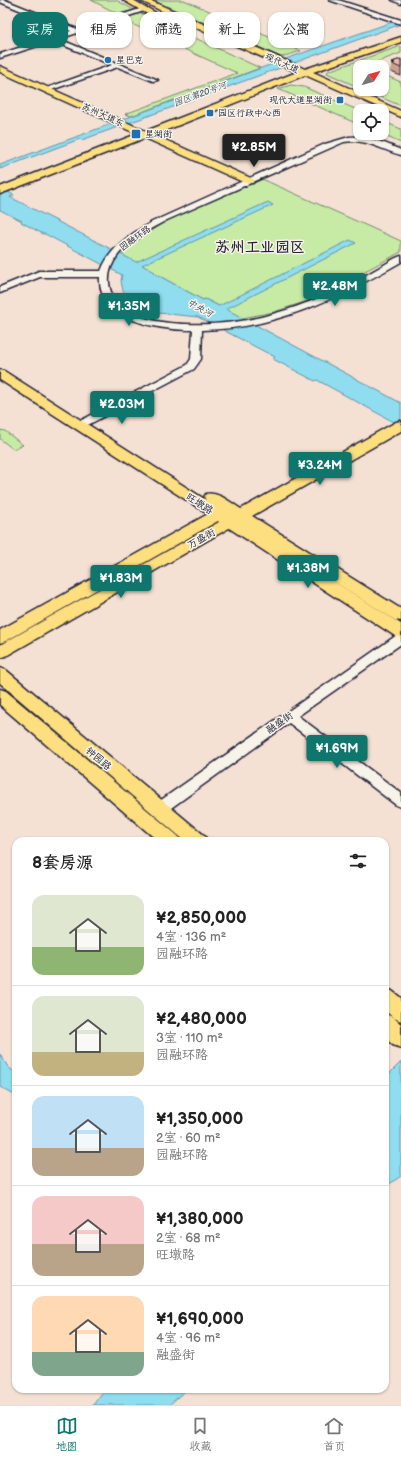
<!DOCTYPE html>
<html lang="zh">
<head>
<meta charset="utf-8">
<style>
  body { margin:0; font-family:"Balsamiq Sans","LXGW WenKai TC",sans-serif; background:#f6f6f6; color:#222; height:100vh; display:flex; flex-direction:column; font-size:15px; white-space:nowrap }
  * { box-sizing:border-box; margin:0 }
  p { font-size:13px; color:#767676 }
  .icon { flex:none; width:22px; height:22px; fill:none; stroke:currentColor; stroke-width:2; stroke-linecap:round; stroke-linejoin:round }
  .map { position:relative; flex:1; overflow:hidden }
  .drawer { position:absolute; left:12px; top:837px; width:377px; height:556px; display:flex; flex-direction:column; background:#fff; border-radius:12px; box-shadow:0 1px 3px #0004 }
  .drawer>* { flex:none }
  .banner { position:absolute; left:12px; top:12px; width:377px; height:36px; display:flex; gap:8px }
  .needle { width:26px; rotate:53deg }
  .buttons { position:absolute; left:353px; top:60px; display:grid; gap:8px }
  .buttons a { display:grid; place-items:center; width:36px; height:36px; border-radius:8px; background:#fff; box-shadow:0 1px 3px #0004; font-size:20px }
  .price { position:absolute; translate:-50% -34px; padding:0 9px; border-radius:4px; background:#0f766e; color:#fff; font-size:13px; line-height:26px; filter:drop-shadow(0 1px 2px #0008) }
  .price::after { content:''; position:absolute; left:50%; top:24px; width:12px; height:9px; margin-left:-6px; background:inherit; clip-path:polygon(0 0,100% 0,50% 100%) }
  .price.on { background:#222; color:#fff }
  ul { padding:0; list-style:none }
  li { display:flex; align-items:center; gap:12px; height:100px; padding:0 20px }
  li+li { border-top:1px solid #e0e0e0 }
  li span { display:grid; place-items:center; flex:none; width:112px; height:80px; border-radius:12px; color:#555 }
  li>.icon { margin-inline-start:auto }
  span .icon { width:48px; height:48px; fill:#fffc; stroke-width:1 }
  li b { font-size:17px }
  h2 { display:flex; justify-content:space-between; align-items:center; height:48px; padding:0 20px; font-size:17px }
  .tag { padding:0 14px; border-radius:12px; background:#fff; box-shadow:0 1px 3px #0004; font-size:14px; line-height:36px }
  .tag.on { background:#0f766e; color:#fff }
  .menu { display:flex; justify-content:space-around; align-items:center; height:56px; border-top:1px solid #e0e0e0; background:#fff; font-size:11px; color:#767676 }
  .menu a { display:grid; justify-items:center; gap:2px }
  .menu .on { color:#0f766e }
  .map>svg:first-child { display:block }
</style>
</head>
<body>
<div class="map">
<svg width="401" height="1405" viewBox="0 0 401 1405">
  <rect width="100%" height="100%" fill="#f5e1d4"/>
  <filter id="ink" filterUnits="userSpaceOnUse"><feTurbulence type="fractalNoise" baseFrequency=".025" numOctaves="2"/><feDisplacementMap in="SourceGraphic" scale="8" xChannelSelector="R" yChannelSelector="G"/><feConvolveMatrix kernelMatrix="1 2 1 2 8 2 1 2 1" color-interpolation-filters="sRGB"/></filter>
  <g filter="url(#ink)">
    <!-- green -->
    <g fill="#c7eba4" stroke="#748670">
      <polygon points="91,0 116,0 134,10 118,14"/>
      <polygon points="153,0 184,0 301,51 281,57"/>
      <polygon points="141,13 260,68 131,116 125,114 237,73 173,44 122,19"/>
      <polygon points="401,46 401,53 364,67 360,67 360,88 327,73 328,71"/>
      <polygon points="382,74 401,82 401,106 362,89 382,89"/>
      <polygon points="291,85 304,87 360,111 360,125 278,89"/>
      <polygon points="382,121 401,129 401,143 378,133 382,133"/>
      <path d="M262 179 401 241V252L310 300 274 312 242 318 205 299 203 300 121 255C158 217 214 200 262 179Z"/>
      <polygon points="0,430 5,431 23,445 13,449 0,439"/>
    </g>
    <!-- water -->
    <g fill="#8fddef" stroke="#6392a7">
      <polygon points="401,19 401,24 82,140 80,139 0,169 0,165 291,57"/>
      <polygon points="0,188 14,195 10,197 136,262 268,202 273,205 142,265 155,272 154,273 203,300 205,299 219,306 350,240 356,243 226,309 401,403 401,426 317,380 315,381 273,359 275,357 198,317 159,313 136,305 127,298 123,291 121,281 122,275 45,234 43,234 21,222 22,221 0,210"/>
      <polygon points="0,1054 8,1067 16,1073 16,1096 0,1087"/>
      <polygon points="401,1062 401,1176 385,1187 385,1078"/>
      <polygon points="105,1389 187,1389 169,1405 93,1405"/>
    </g>
    <g fill="none" stroke-linecap="round" stroke-linejoin="round">
      <defs>
        <g id="minor">
          <polygon points="0,0 5,0 77,29 143,8 147,8 147,10 59,39 158,80 153,81 118,67 48,91 44,91 44,89 112,65 53,41 0,58 0,54 71,31 0,2"/>
          <polygon points="329,0 338,0 401,20 401,24"/>
          <polygon points="392,0 401,0 401,4"/>
          <path d="M349 137C368 135 384 143 401 150V155C381 150 366 138 344 142L167 220C150 229 130 239 118 255 112 263 108 273 109 283 112 317 158 323 185 324 242 327 294 311 345 286 357 280 370 273 382 266 388 263 394 258 401 256V262C338 298 276 329 202 330L201 359 194 369 84 427H76L75 425 76 423 187 365 191 359 193 330C161 330 97 321 100 277H40L0 293V287L39 271H101C110 247 131 234 152 222L325 144Z"/>
          <polygon points="401,634 401,644 298,716 401,793 401,807 396,805 289,723 164,813 159,815 154,813 152,809 154,805 397,635"/>
        </g>
        <g id="major">
          <polygon points="123,0 133,0 156,13 152,15 149,15"/>
          <polygon points="139,0 149,0 305,69 401,37 401,42 313,72 401,111 401,117 305,75 154,135 253,179 254,181 253,183 245,183 145,138 0,194 0,187 137,134 0,72 0,66 146,131 297,72 209,34"/>
          <path d="M0 370 4 371 206 500 204 497 206 494C218 491 231 503 241 509L396 422 401 421V431L252 516 401 609V621L395 620 248 527 401 624V638L395 636 229 528 6 656 0 658V645L219 522 218 521 6 641 0 643V630L208 514 0 380Z"/>
          <polygon points="0,668 6,670 205,836 207,841 185,841 0,683"/>
          <polygon points="0,689 6,691 178,836 180,841 158,841 0,705"/>
          <polygon points="385,988 392,991 401,998 401,1021 394,1018 385,1011"/>
          <polygon points="385,1014 393,1017 401,1024 401,1048 393,1045 385,1038"/>
        </g>
      </defs>
      <!-- minor casing -->
      <use href="#minor" stroke="#22223b" stroke-width="3"/>
      <!-- major casing -->
      <use href="#major" stroke="#22223b" stroke-width="3"/>
      <!-- minor -->
      <use href="#minor" fill="#f7f3e8" fill-rule="evenodd"/>
      <!-- major -->
      <use href="#major" fill="#fedf80" fill-rule="evenodd"/>
    </g>
    <!-- wall -->
    <polygon fill="#ce9e8e" stroke="#22223b" points="401,59 401,76 391,72 392,62"/>
    <!-- building -->
    <polygon fill="#f0b8a5" stroke="#22223b" points="401,59 401,68 392,64 395,63 392,62"/>
  </g>
  <!-- markers -->
  <g fill="#1f6fb2" stroke="#f7f3e8" stroke-width="1.5">
    <circle cx="108" cy="60" r="4"/>
    <rect x="336" y="96" width="8" height="8" rx="2"/>
    <rect x="206" y="109" width="8" height="8" rx="2"/>
    <rect x="131" y="129" width="10" height="10" rx="2"/>
  </g>
  <g text-anchor="middle" stroke-width="3" stroke-linejoin="round" paint-order="stroke">
    <!-- far-poi labels -->
    <g font-size="9" fill="#22223b" stroke="#f7f3e8" text-anchor="start">
      <text x="116" y="63">星巴克</text>
      <text x="332" y="103" text-anchor="end">现代大道星湖街</text>
      <text x="218" y="116">园区行政中心西</text>
      <text x="145" y="137">星湖街</text>
    </g>
    <!-- far-street labels -->
    <g font-size="9" fill="#22223b" stroke="#f7f3e8">
      <text transform="translate(282 63) rotate(24)" y="3">现代大道</text>
      <text transform="translate(103 115) rotate(24)" y="3">苏州大道东</text>
      <text transform="translate(135 238) rotate(-36)" y="3">园融环路</text>
    </g>
    <!-- far-water labels -->
    <g font-size="9" font-style="italic" fill="#3d5168" stroke="#f7f3e8">
      <text transform="translate(200 94) rotate(-20)" y="3">园区第20号河</text>
      <text transform="translate(200 308) rotate(29)" y="3">中央河</text>
    </g>
    <!-- street labels -->
    <g font-size="10" fill="#22223b" stroke="#f7f3e8">
      <text transform="translate(200 503) rotate(33)" y="4">旺墩路</text>
      <text transform="translate(201 538) rotate(-29)" y="4">万盛街</text>
      <text transform="translate(279 722) rotate(-35)" y="4">融盛街</text>
      <text transform="translate(99 758) rotate(40)" y="4">钟园路</text>
    </g>
    <!-- far-town labels -->
    <g font-size="15" font-weight="bold" fill="#22223b" stroke="#f7f3e8">
      <text x="260" y="252">苏州工业园区</text>
    </g>
  </g>
</svg>
<div class="buttons">
<a><svg class="needle" viewBox="-14 -14 28 28"><path d="M0-13l5 13h-10z" fill="#e53935"/><path d="M0 13l5-13h-10z" fill="#767676"/></svg></a>
<a><svg class="icon" aria-label="locate" viewBox="0 0 24 24"><circle cx="12" cy="12" r="6"/><path d="M12 2v4M12 18v4M2 12h4M18 12h4"/></svg></a>
</div>
<b class="price on" style="left:254px;top:168px">¥2.85M</b>
<b class="price" style="left:335px;top:307px">¥2.48M</b>
<b class="price" style="left:129px;top:327px">¥1.35M</b>
<b class="price" style="left:122px;top:425px">¥2.03M</b>
<b class="price" style="left:320px;top:486px">¥3.24M</b>
<b class="price" style="left:308px;top:589px">¥1.38M</b>
<b class="price" style="left:121px;top:599px">¥1.83M</b>
<b class="price" style="left:337px;top:769px">¥1.69M</b>
<div class="banner">
<a class="tag on">买房</a>
<a class="tag">租房</a>
<a class="tag">筛选</a>
<a class="tag">新上</a>
<a class="tag">公寓</a>
</div>
<section class="drawer">
<h2>8套房源<svg class="icon" aria-label="filters" viewBox="0 0 24 24"><path d="M4 7h16M4 17h16"/><circle cx="9" cy="7" r="2"/><circle cx="15" cy="17" r="2"/></svg></h2>
<ul>
<li><span style="background:linear-gradient(#dfe7d0 65%,#8fb573 0)"><svg class="icon" aria-label="home" viewBox="0 0 24 24"><path d="M3 11l9-7 9 7M6 9v11h12V9"/></svg></span><div><b>¥2,850,000</b><p>4室 · 136 m²</p><p>园融环路</p></div></li>
<li><span style="background:linear-gradient(#dfe7d0 70%,#c2b280 0)"><svg class="icon" aria-label="home" viewBox="0 0 24 24"><path d="M3 11l9-7 9 7M6 9v11h12V9"/></svg></span><div><b>¥2,480,000</b><p>3室 · 110 m²</p><p>园融环路</p></div></li>
<li><span style="background:linear-gradient(#bfe0f5 65%,#b9a48a 0)"><svg class="icon" aria-label="home" viewBox="0 0 24 24"><path d="M3 11l9-7 9 7M6 9v11h12V9"/></svg></span><div><b>¥1,350,000</b><p>2室 · 60 m²</p><p>园融环路</p></div></li>
<li><span style="background:linear-gradient(#f6c9c9 60%,#b9a48a 0)"><svg class="icon" aria-label="home" viewBox="0 0 24 24"><path d="M3 11l9-7 9 7M6 9v11h12V9"/></svg></span><div><b>¥1,380,000</b><p>2室 · 68 m²</p><p>旺墩路</p></div></li>
<li><span style="background:linear-gradient(#ffd9b3 70%,#7fa58c 0)"><svg class="icon" aria-label="home" viewBox="0 0 24 24"><path d="M3 11l9-7 9 7M6 9v11h12V9"/></svg></span><div><b>¥1,690,000</b><p>4室 · 96 m²</p><p>融盛街</p></div></li>
</ul>
</section>
</div>
<nav class="menu">
<a class="on"><svg class="icon" aria-label="map" viewBox="0 0 24 24"><path d="M3 6l6-2 6 2 6-2v14l-6 2-6-2-6 2zM9 4v14M15 6v14"/></svg>地图</a>
<a><svg class="icon" aria-label="saved" viewBox="0 0 24 24"><path d="M7 4h10v16l-5-4-5 4z"/></svg>收藏</a>
<a><svg class="icon" aria-label="home" viewBox="0 0 24 24"><path d="M3 11l9-7 9 7M6 9v11h12V9"/></svg>首页</a>
</nav>
</body>
</html>
